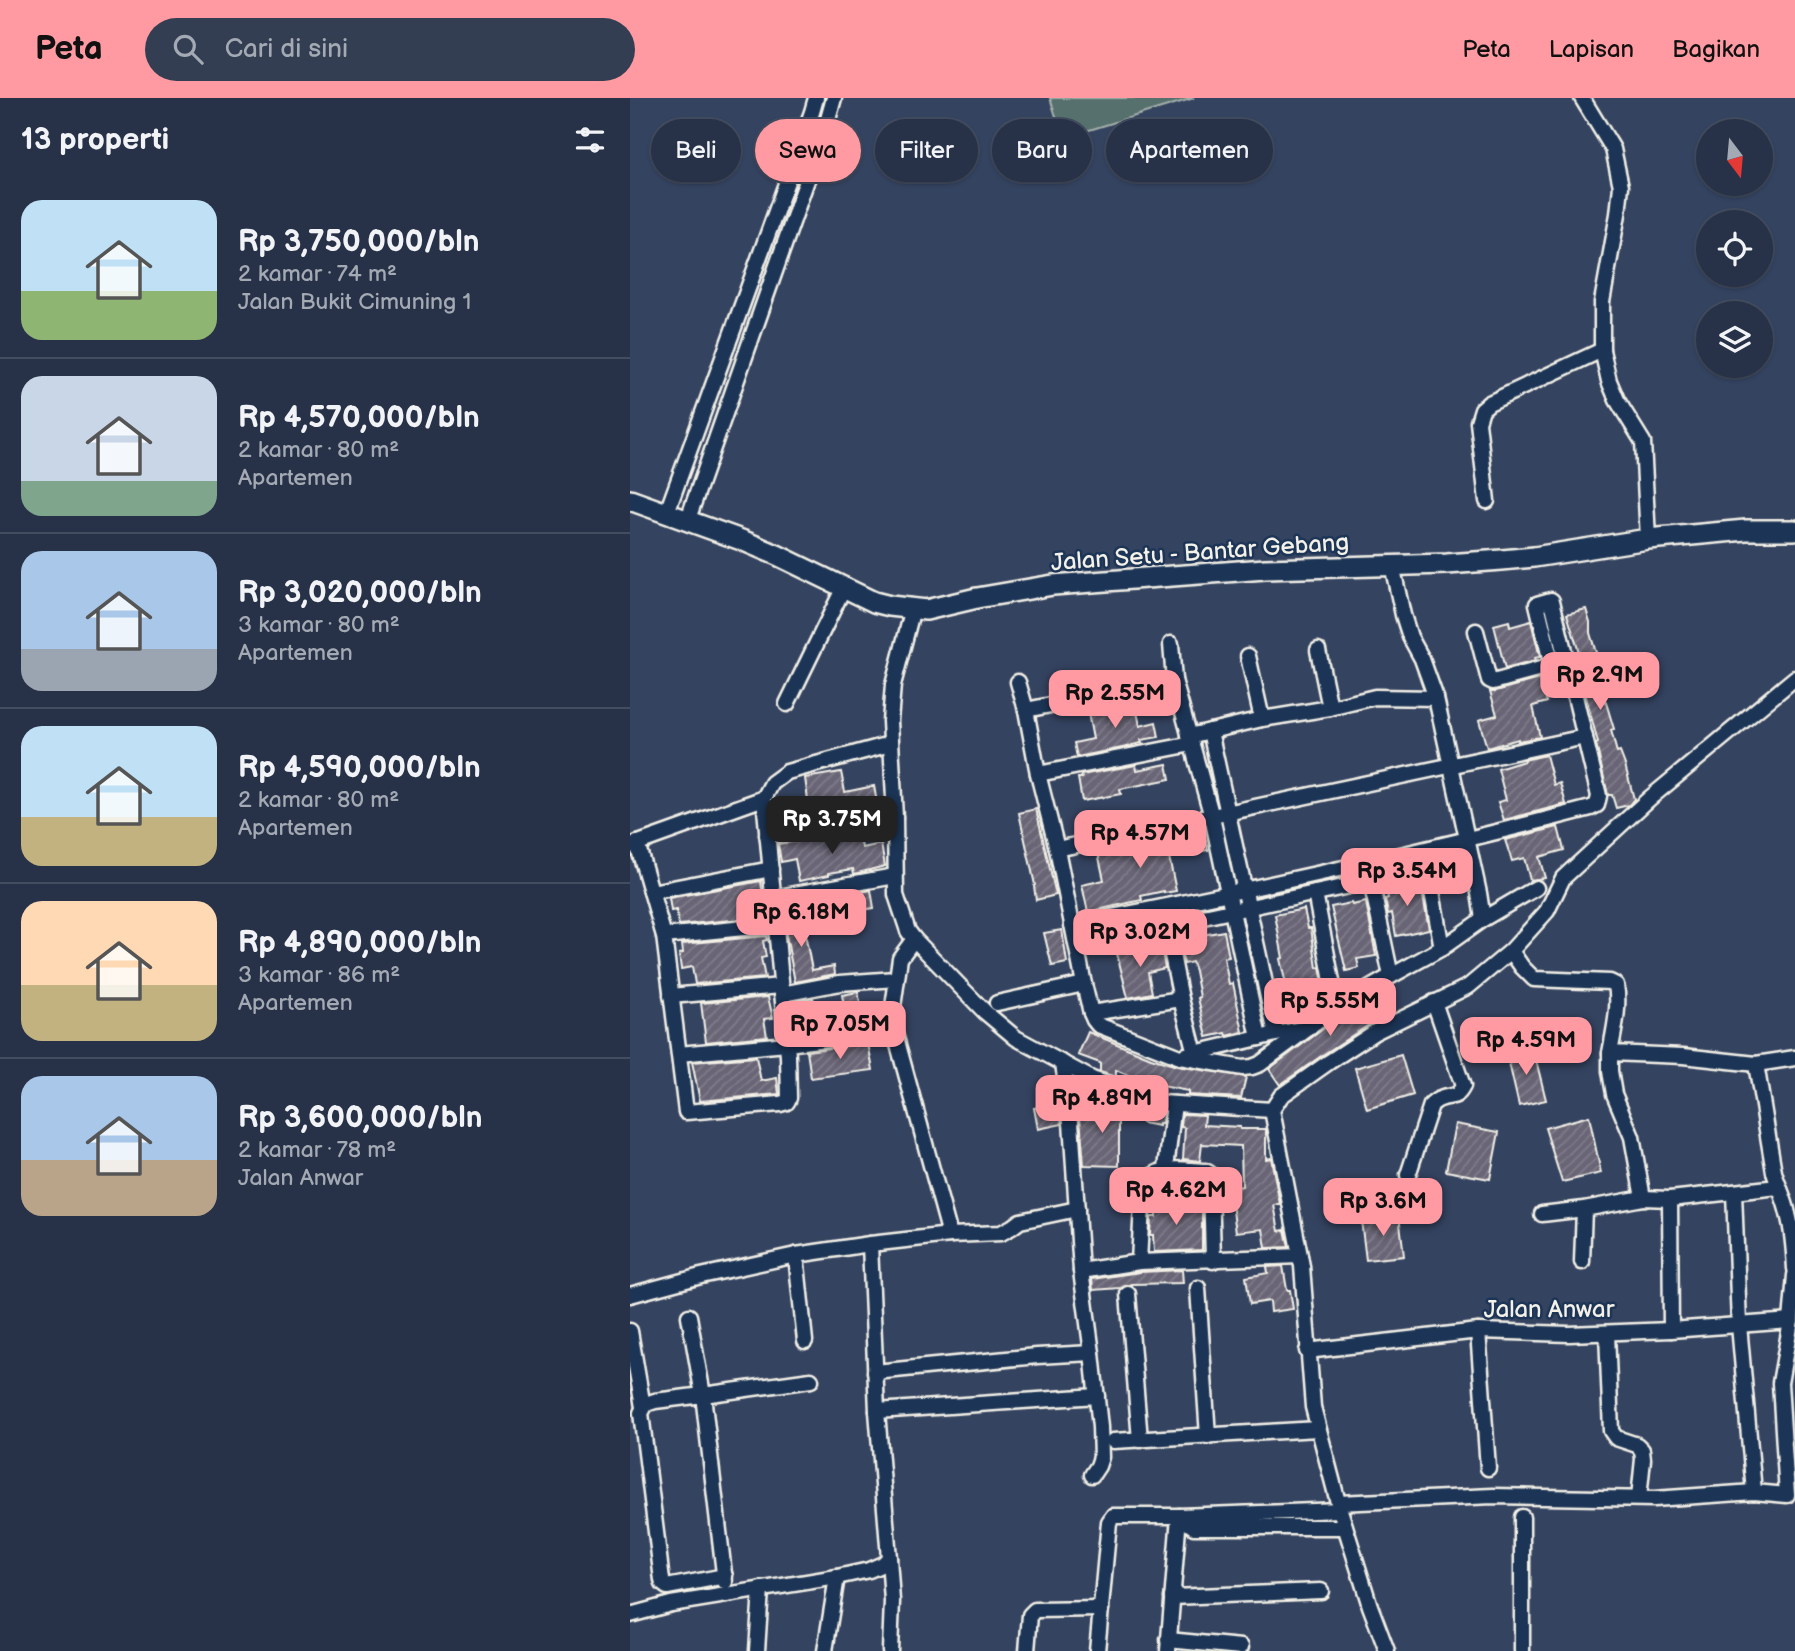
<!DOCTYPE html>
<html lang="id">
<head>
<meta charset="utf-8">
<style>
  body { margin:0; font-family:"Balsamiq Sans",sans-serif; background:#333e52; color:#f1f3f6; height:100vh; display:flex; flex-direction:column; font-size:26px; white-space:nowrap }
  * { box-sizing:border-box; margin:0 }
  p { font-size:23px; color:#a4aab4 }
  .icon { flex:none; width:38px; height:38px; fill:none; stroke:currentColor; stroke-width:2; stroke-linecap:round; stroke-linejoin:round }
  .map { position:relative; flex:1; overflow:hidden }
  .sheet { display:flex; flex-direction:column; background:#273248; width:630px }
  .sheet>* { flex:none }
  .guide { position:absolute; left:21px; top:21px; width:665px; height:63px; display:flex; gap:14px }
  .needle { width:46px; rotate:164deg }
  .controls { position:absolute; left:1066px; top:21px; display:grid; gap:14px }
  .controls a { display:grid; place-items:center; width:77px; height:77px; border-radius:50%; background:#273248; box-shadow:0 2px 5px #0004,0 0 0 2px #434d60; font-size:35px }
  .price { position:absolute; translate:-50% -60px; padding:0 16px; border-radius:14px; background:#ff9aa2; color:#111; font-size:23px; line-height:46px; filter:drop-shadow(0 2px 4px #0008) }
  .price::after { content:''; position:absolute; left:50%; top:42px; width:21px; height:16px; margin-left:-10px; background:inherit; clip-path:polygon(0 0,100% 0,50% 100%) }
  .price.selected { background:#222; color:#fff }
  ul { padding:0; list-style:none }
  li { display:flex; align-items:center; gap:21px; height:175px; padding:0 21px }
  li+li { border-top:2px solid #434d60 }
  li span { display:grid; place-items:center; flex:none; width:196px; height:140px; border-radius:21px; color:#555 }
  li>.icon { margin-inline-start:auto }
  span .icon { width:84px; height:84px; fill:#fffc; stroke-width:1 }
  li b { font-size:30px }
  h2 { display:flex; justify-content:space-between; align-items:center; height:84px; padding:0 21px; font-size:30px }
  .tag { padding:0 24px; border-radius:32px; background:#273248; box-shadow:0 2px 5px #0004,0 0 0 2px #434d60; font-size:24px; line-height:63px }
  .tag.selected { background:#ff9aa2; color:#111 }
  header { display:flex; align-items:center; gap:42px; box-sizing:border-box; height:98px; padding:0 35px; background:#ff9aa2; color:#111 }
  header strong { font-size:33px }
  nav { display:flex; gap:38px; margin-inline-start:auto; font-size:24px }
  .search { width:490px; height:63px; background:#333e52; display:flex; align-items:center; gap:18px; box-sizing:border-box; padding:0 24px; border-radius:38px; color:#a4aab4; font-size:26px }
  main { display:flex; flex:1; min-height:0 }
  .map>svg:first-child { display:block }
</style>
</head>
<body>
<header>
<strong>Peta</strong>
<div class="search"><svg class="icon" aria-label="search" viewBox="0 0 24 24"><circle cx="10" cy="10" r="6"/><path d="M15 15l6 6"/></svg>Cari di sini</div>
<nav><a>Peta</a><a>Lapisan</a><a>Bagikan</a></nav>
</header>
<main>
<section class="sheet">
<h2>13 properti<svg class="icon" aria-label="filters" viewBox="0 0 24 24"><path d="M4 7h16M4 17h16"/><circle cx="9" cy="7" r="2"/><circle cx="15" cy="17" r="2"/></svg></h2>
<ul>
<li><span style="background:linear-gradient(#bfe0f5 65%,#8fb573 0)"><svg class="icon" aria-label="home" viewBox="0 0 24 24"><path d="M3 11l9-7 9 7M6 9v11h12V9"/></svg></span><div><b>Rp 3,750,000/bln</b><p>2 kamar · 74 m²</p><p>Jalan Bukit Cimuning 1</p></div></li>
<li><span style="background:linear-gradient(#c9d6e8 75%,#7fa58c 0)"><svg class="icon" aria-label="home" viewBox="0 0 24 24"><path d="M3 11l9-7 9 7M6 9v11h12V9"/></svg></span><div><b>Rp 4,570,000/bln</b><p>2 kamar · 80 m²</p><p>Apartemen</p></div></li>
<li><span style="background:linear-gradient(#a9c7e8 70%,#9aa5b1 0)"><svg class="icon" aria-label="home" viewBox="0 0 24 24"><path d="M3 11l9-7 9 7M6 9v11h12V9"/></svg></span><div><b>Rp 3,020,000/bln</b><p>3 kamar · 80 m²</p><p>Apartemen</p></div></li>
<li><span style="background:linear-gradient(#bfe0f5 65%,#c2b280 0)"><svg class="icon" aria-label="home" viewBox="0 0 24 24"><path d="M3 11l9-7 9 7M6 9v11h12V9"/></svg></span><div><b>Rp 4,590,000/bln</b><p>2 kamar · 80 m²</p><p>Apartemen</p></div></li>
<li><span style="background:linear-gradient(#ffd9b3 60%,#c2b280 0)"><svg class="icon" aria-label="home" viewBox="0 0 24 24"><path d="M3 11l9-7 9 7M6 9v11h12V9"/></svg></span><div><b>Rp 4,890,000/bln</b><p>3 kamar · 86 m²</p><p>Apartemen</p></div></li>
<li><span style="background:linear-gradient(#a9c7e8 60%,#b9a48a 0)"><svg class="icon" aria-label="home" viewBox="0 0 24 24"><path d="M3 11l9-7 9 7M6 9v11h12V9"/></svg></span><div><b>Rp 3,600,000/bln</b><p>2 kamar · 78 m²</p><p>Jalan Anwar</p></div></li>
</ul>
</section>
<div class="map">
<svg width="1165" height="1553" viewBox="0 0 1165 1553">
  <defs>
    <pattern id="building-hatch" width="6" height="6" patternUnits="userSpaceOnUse" patternTransform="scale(1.75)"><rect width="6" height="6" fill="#696576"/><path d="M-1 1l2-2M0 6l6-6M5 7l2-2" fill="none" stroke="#7f7c8a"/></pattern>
  </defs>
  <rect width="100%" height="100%" fill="#344360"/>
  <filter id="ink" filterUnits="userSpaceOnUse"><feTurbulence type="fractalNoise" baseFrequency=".0143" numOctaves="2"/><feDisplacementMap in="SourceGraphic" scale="14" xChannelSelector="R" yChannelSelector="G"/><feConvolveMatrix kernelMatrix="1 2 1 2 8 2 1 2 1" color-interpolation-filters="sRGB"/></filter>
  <g filter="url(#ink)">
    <!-- pitch -->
    <polygon fill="#56706d" stroke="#a5b0aa" stroke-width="2" points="420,0 564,0 433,40"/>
    <!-- building -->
    <g fill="url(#building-hatch)" stroke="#f4f1e8" stroke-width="2">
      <polygon points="956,511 960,524 960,535 976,587 971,588 984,631 981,632 987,655 990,654 995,667 1004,701 999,707 986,710 982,697 978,697 966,646 968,645 951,580 948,568 953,567 937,516"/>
      <polygon points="879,523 880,529 901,523 910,559 904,560 905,563 875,571 864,527"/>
      <polygon points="910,581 917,604 903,608 910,639 888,643 888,641 857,650 849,622 867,617 860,593 866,593"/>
      <polygon points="505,604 510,628 526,624 529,639 511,642 512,645 502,647 502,648 447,659 444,645 463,641 457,610 470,608 471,611"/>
      <polygon points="916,657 924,687 930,685 936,706 874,722 868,704 876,702 868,671 894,663 894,662"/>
      <polygon points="537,666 540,681 490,691 491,696 452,703 448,680 452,680 451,677 506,667 507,672"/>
      <polygon points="211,674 215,694 244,688 247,705 223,710 224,716 154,725 151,708 171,705 171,703 178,702 175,680"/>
      <polygon points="406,711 426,797 406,802 404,788 405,787 389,715"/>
      <polygon points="928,729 934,752 909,759 915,780 900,782 894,760 882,763 875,742"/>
      <polygon points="573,731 578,752 539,759 546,793 534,795 534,793 511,798 512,802 458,814 452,787 474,782 468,755 517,745 516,742"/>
      <polygon points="229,734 232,750 251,746 255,768 224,776 223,771 199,775 199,777 169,783 165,761 151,764 148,746"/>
      <polygon points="790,782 799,831 766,838 762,815 758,816 755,801 758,800 756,790"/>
      <polygon points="131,783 133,798 129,799 133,819 49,827 46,812 41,813 39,800"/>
      <polygon points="241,792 244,810 201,817 200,816 182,819 179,805"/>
      <polygon points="736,804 746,858 727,861 729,870 716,873 701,809 721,805 722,807"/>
      <polygon points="172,810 174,821 172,821 182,872 204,868 205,876 165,884 156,837 156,827 159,827 156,812"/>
      <polygon points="674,811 678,830 681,830 687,870 690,869 695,896 693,896 695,906 675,921 667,922 664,907 661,908 650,861 653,860 645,817"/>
      <polygon points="570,830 572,837 594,833 599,859 594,860 599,886 603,885 613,934 597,938 596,935 577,939 568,900 570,899 565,873 562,864 554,866 549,845 555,844 553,833"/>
      <polygon points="432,832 437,865 422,868 414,835"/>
      <polygon points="136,838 137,842 133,843 136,859 131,860 135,880 65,886 62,869 51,871 49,856 53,855 52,846"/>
      <polygon points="515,849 516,852 531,849 535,870 518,874 522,895 498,900 487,856"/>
      <polygon points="228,894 231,909 237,908 240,925 179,933 177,921 170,922 167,903 183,900 188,917 215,913 212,897"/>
      <polygon points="747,897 760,915 740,926 694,956 650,987 639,971 712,917"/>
      <polygon points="138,899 143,920 134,921 137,938 76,944 71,905"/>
      <polygon points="458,934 521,960 547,968 616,979 611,1000 558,997 558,993 517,985 486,972 486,979 470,974 470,965 448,957"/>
      <polygon points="238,945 243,972 181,980 177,953"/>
      <polygon points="903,950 916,1002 889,1008 877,956"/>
      <polygon points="771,957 783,997 737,1011 725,970"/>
      <polygon points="126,959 131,983 147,980 149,996 70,1003 62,964"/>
      <polygon points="471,994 487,1000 487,1021 489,1022 489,1068 454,1067 450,1019 472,1020"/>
      <polygon points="429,1004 432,1026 408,1031 404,1010"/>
      <polygon points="514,1011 533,1015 532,1026 529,1026 529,1028 512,1025"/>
      <polygon points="552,1016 575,1017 574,1027 610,1029 610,1031 636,1031 636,1061 641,1060 650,1106 644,1107 649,1133 655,1132 659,1149 636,1150 633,1131 606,1134 602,1106 593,1109 591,1093 612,1088 611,1048 572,1046 570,1063 553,1061 555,1030 551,1029"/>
      <polygon points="959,1018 971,1075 932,1084 915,1030"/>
      <polygon points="825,1026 869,1034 860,1081 816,1073"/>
      <polygon points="526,1097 548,1097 548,1112 572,1111 572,1152 524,1154 523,1137 520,1137 521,1119 526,1119"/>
      <polygon points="769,1117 774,1158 736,1162 731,1122"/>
      <polygon points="653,1168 657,1192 660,1192 663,1211 641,1214 640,1203 620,1206 616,1179 638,1175 637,1169"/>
      <polygon points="552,1172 553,1185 501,1186 491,1190 463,1192 462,1181 510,1174"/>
    </g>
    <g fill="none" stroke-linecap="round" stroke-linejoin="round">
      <defs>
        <g id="minor">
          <polyline points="952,0 983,51 991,88 988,116 972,204 972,252 979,283 987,302 1013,344 1018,441"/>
          <polyline points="857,403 848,324 852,311 859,305 972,252"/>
          <polyline points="37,414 182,14 186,0"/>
          <polyline points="58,421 197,25 204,0"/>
          <polyline points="762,467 773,517 780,539 792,561 806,600 849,795 853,821"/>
          <polyline points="283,510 263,587 260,623 265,720 266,797 278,833 284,841 355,914 386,940 462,981 531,1005 642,1012"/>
          <polyline points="846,533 859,582 863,584 929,566"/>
          <polyline points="541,546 544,582"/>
          <polyline points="688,552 700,610"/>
          <polyline points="618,558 632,621"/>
          <polyline points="388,584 396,612"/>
          <polyline points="157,606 214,489"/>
          <polyline points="580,633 646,936"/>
          <polyline points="559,638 632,621 700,610 745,599 806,600"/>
          <polyline points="408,676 562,646"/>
          <polyline points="137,737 265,720"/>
          <polyline points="7,745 34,838 56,1014 150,1006 157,1004 159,1000 158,958 134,700 142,685 157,674 260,646"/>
          <polyline points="0,748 134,700"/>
          <polyline points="427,751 955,639"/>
          <polyline points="798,771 812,850"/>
          <polyline points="741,783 761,878"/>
          <polyline points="21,794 141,771"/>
          <polyline points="685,795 707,909"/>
          <polyline points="143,800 265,778"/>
          <path d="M442 827C616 793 789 755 961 710L967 707 969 698 922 503 921 502 907 506 922 568"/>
          <polyline points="536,827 551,901 565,955"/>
          <polyline points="34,838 145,827"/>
          <polyline points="284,841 270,860 263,909 264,932 320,1137"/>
          <polyline points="446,844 536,827 840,762"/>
          <path d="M881 853 892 869 904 881 980 884 986 887C990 909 984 933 980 955L1053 958 1126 966"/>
          <polyline points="152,896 210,885 266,881"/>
          <polyline points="41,898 151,888"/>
          <polyline points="367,905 454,886"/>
          <polyline points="461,915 551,901"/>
          <polyline points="629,940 582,719 544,582 396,612 408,676 427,751 454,886 461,915 464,922 468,927 550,959 613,970 622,969 630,966 707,909 761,878 812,850 853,821 906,790"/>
          <polyline points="980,955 980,973 984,996 1002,1039 1013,1100 1040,1101 1148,1089"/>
          <polyline points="49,956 157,946 264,932"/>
          <polyline points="556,957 646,936 676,930"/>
          <path d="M1165 960 1126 966 1144 1074C1148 1088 1155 1101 1158 1116 1163 1134 1164 1152 1165 1171"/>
          <polyline points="433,965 441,1024 451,1173 462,1255 470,1329 471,1359 468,1368 462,1377"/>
          <polyline points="536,1070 544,1006"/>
          <path d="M778 1077 801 1007C802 1006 808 1001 810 1001 822 996 826 1002 833 988L804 904"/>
          <polyline points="1104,1094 1109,1227 1124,1394"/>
          <polyline points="1040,1101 1041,1232"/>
          <polyline points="912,1116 954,1111 1013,1100"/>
          <polyline points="166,1157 175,1243"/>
          <path d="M509 1164 513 1087C529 1065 552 1072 575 1073L579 1075 581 1082 583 1163"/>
          <polyline points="952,1164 954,1111"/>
          <polyline points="451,1173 509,1164 670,1158"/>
          <polyline points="568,1190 578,1338"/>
          <polyline points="498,1196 510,1342"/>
          <polyline points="0,1197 71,1178 166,1157 240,1146 320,1137 371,1135 382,1129 390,1123 447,1111"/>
          <polyline points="59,1218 73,1297 25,1303 16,1306 11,1315 32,1482 33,1486 37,1489 95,1478"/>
          <polyline points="0,1233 13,1309"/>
          <polyline points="848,1233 858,1370"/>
          <polyline points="977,1235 981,1333 986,1340 1007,1347 1012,1352 1013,1361 1009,1400"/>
          <polyline points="677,1253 848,1233 939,1236 1041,1232 1161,1223"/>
          <polyline points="245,1274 407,1258 462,1255"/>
          <polyline points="247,1313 467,1298"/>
          <polyline points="483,1343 688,1331"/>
          <polyline points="708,1405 863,1398 1024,1401 1124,1394 1157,1397 1150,1285 1161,1223 1165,1177"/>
          <polyline points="710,1412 549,1418 564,1429 715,1429"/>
          <polyline points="259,1460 262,1503 260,1553"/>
          <polyline points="95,1484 73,1297 181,1282"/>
          <polyline points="542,1499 691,1493"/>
          <polyline points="0,1517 41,1506 207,1479 239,1472 253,1466 259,1460 247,1313 240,1146"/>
          <polyline points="538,1542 611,1549"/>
          <polyline points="127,1553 131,1491"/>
          <polyline points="195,1553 207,1479"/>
          <polyline points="397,1553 400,1517 405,1512 471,1511"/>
          <polyline points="467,1553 479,1424 483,1418 549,1418 538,1553"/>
          <polyline points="757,1553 740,1508 710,1412 683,1309 672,1168 642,1012 651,998 699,964 745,934 839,888 881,853 917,813 933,780 1020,700 1165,580"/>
          <polyline points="892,1553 892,1419"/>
        </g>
        <polyline id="secondary" points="0,402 114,443 147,457 244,504 260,508 296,512 347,500 423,487 635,471 817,466 872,462 904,459 1018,441 1116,432 1165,432"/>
      </defs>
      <!-- minor casing -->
      <use href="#minor" stroke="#f4f1e8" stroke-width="19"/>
      <!-- secondary casing -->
      <use href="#secondary" stroke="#f4f1e8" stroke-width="24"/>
      <!-- minor -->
      <use href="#minor" stroke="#1d3557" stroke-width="14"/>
      <!-- secondary -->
      <use href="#secondary" stroke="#1d3557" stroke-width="19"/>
    </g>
  </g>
  <g text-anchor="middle" stroke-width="5" stroke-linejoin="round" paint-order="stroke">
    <!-- street labels -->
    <g font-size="24" fill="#f4f1e8" stroke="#1d3557">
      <text transform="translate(570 454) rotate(-4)" y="8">Jalan Setu - Bantar Gebang</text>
      <text x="919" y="1219">Jalan Anwar</text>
    </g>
  </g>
</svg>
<div class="controls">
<a><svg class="needle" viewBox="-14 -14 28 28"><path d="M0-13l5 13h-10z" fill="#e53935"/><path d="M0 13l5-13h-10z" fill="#a4aab4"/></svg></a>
<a><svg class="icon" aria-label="locate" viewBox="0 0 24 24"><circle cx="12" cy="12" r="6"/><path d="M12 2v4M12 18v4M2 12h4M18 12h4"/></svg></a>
<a><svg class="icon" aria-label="layers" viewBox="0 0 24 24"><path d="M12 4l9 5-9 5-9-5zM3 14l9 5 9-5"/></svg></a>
</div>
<b class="price" style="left:970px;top:614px">Rp 2.9M</b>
<b class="price" style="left:485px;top:632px">Rp 2.55M</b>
<b class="price selected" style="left:202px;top:758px">Rp 3.75M</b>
<b class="price" style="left:510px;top:772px">Rp 4.57M</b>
<b class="price" style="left:777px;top:810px">Rp 3.54M</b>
<b class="price" style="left:171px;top:851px">Rp 6.18M</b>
<b class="price" style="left:510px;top:871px">Rp 3.02M</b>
<b class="price" style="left:700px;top:940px">Rp 5.55M</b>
<b class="price" style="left:210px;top:963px">Rp 7.05M</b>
<b class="price" style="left:896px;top:979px">Rp 4.59M</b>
<b class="price" style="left:472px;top:1037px">Rp 4.89M</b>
<b class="price" style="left:546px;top:1129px">Rp 4.62M</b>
<b class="price" style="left:753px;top:1140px">Rp 3.6M</b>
<div class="guide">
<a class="tag">Beli</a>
<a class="tag selected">Sewa</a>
<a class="tag">Filter</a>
<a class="tag">Baru</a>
<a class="tag">Apartemen</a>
</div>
</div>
</main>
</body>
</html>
